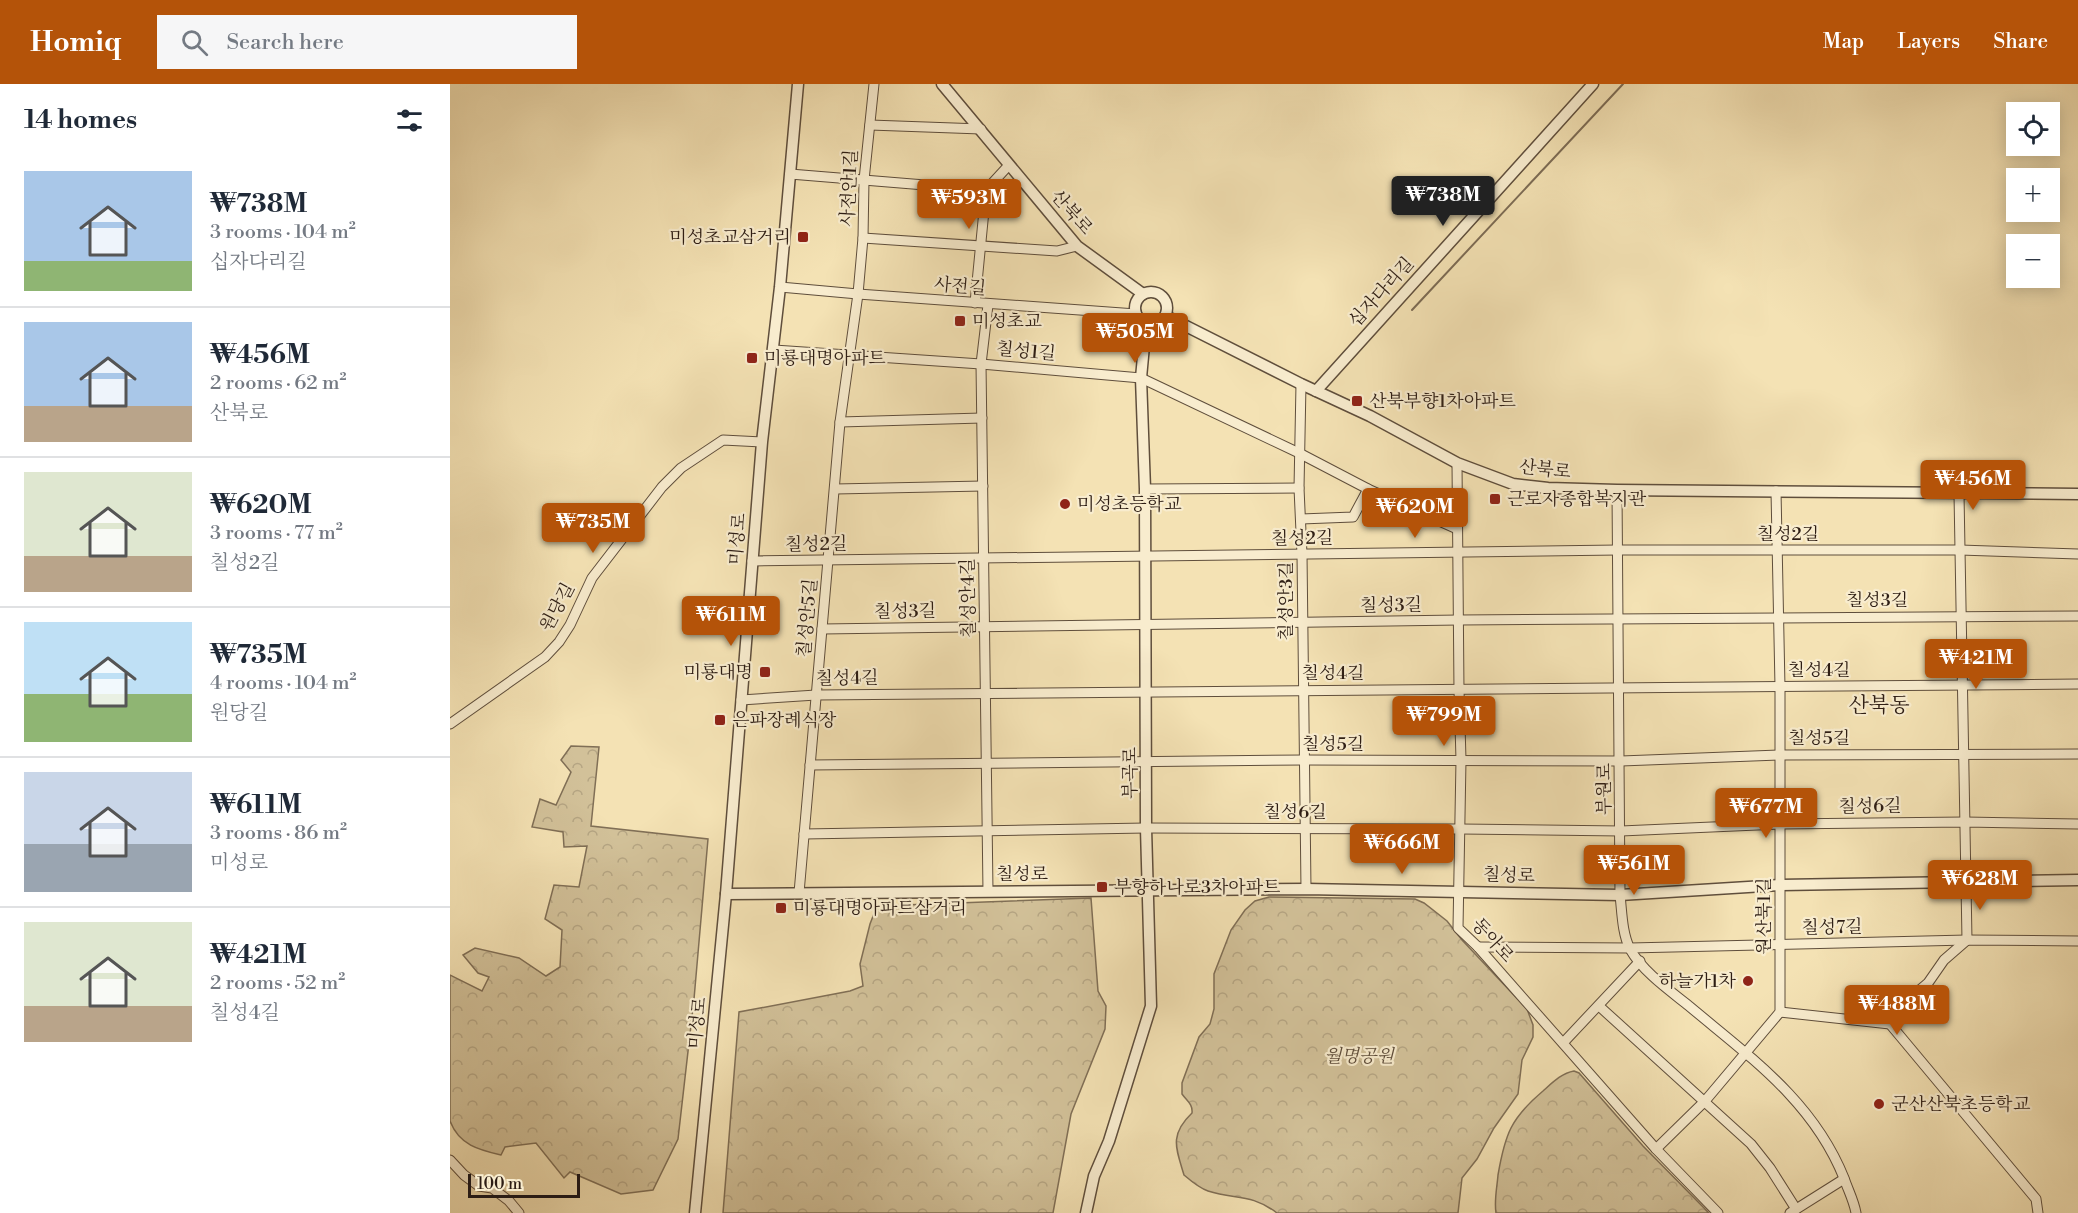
<!DOCTYPE html>
<html lang="en">
<head>
<meta charset="utf-8">
<style>
  body { margin:0; font-family:"Libre Bodoni","Noto Serif KR",serif; background:#f6f6f7; color:#1f2937; height:100vh; display:flex; flex-direction:column; font-size:22px; white-space:nowrap }
  * { box-sizing:border-box; margin:0 }
  p { font-size:20px; color:#747a83 }
  .icon { flex:none; width:33px; height:33px; fill:none; stroke:currentColor; stroke-width:2; stroke-linecap:round; stroke-linejoin:round }
  .map { position:relative; flex:1; overflow:hidden }
  .panel { display:flex; flex-direction:column; background:#fff; width:450px }
  .panel>* { flex:none }
  .buttons { position:absolute; left:1556px; top:18px; display:grid; gap:12px }
  .buttons a { display:grid; place-items:center; width:54px; height:54px; border-radius:0px; background:#fff; box-shadow:0 3px 15px #0003; font-size:30px }
  .scale { position:absolute; left:18px; bottom:15px; width:112px; box-sizing:border-box; padding-left:6px; border:3px solid #2d1d14; border-top:0; font-size:16px; line-height:21px; white-space:nowrap; color:#2d1d14; -webkit-text-stroke:4px #f8ecce; paint-order:stroke }
  .price { position:absolute; translate:-50% -51px; padding:0 14px; border-radius:6px; background:#b45309; color:#fff; font-size:20px; line-height:39px; filter:drop-shadow(0 2px 3px #0008) }
  .price::after { content:''; position:absolute; left:50%; top:36px; width:18px; height:14px; margin-left:-9px; background:inherit; clip-path:polygon(0 0,100% 0,50% 100%) }
  .price.selected { background:#222; color:#fff }
  ul { padding:0; list-style:none }
  li { display:flex; align-items:center; gap:18px; height:150px; padding:0 24px }
  li+li { border-top:2px solid #e0e1e3 }
  li span { display:grid; place-items:center; flex:none; width:168px; height:120px; border-radius:0px; color:#555 }
  li>.icon { margin-inline-start:auto }
  span .icon { width:72px; height:72px; fill:#fffc; stroke-width:1 }
  li b { font-size:26px }
  h2 { display:flex; justify-content:space-between; align-items:center; height:72px; padding:0 24px; font-size:26px }
  header { display:flex; align-items:center; gap:36px; box-sizing:border-box; height:84px; padding:0 30px; background:#b45309; color:#fff }
  header strong { font-size:28px }
  nav { display:flex; gap:33px; margin-inline-start:auto; font-size:21px }
  .search { width:420px; height:54px; background:#f6f6f7; display:flex; align-items:center; gap:15px; box-sizing:border-box; padding:0 21px; border-radius:0px; color:#747a83; font-size:22px }
  main { display:flex; flex:1; min-height:0 }
  .map>svg:first-child { display:block }
</style>
</head>
<body>
<header>
<strong>Homiq</strong>
<div class="search"><svg class="icon" aria-label="search" viewBox="0 0 24 24"><circle cx="10" cy="10" r="6"/><path d="M15 15l6 6"/></svg>Search here</div>
<nav><a>Map</a><a>Layers</a><a>Share</a></nav>
</header>
<main>
<section class="panel">
<h2>14 homes<svg class="icon" aria-label="filters" viewBox="0 0 24 24"><path d="M4 7h16M4 17h16"/><circle cx="9" cy="7" r="2"/><circle cx="15" cy="17" r="2"/></svg></h2>
<ul>
<li><span style="background:linear-gradient(#a9c7e8 75%,#8fb573 0)"><svg class="icon" aria-label="home" viewBox="0 0 24 24"><path d="M3 11l9-7 9 7M6 9v11h12V9"/></svg></span><div><b>₩738M</b><p>3 rooms · 104 m²</p><p>십자다리길</p></div></li>
<li><span style="background:linear-gradient(#a9c7e8 70%,#b9a48a 0)"><svg class="icon" aria-label="home" viewBox="0 0 24 24"><path d="M3 11l9-7 9 7M6 9v11h12V9"/></svg></span><div><b>₩456M</b><p>2 rooms · 62 m²</p><p>산북로</p></div></li>
<li><span style="background:linear-gradient(#dfe7d0 70%,#b9a48a 0)"><svg class="icon" aria-label="home" viewBox="0 0 24 24"><path d="M3 11l9-7 9 7M6 9v11h12V9"/></svg></span><div><b>₩620M</b><p>3 rooms · 77 m²</p><p>칠성2길</p></div></li>
<li><span style="background:linear-gradient(#bfe0f5 60%,#8fb573 0)"><svg class="icon" aria-label="home" viewBox="0 0 24 24"><path d="M3 11l9-7 9 7M6 9v11h12V9"/></svg></span><div><b>₩735M</b><p>4 rooms · 104 m²</p><p>원당길</p></div></li>
<li><span style="background:linear-gradient(#c9d6e8 60%,#9aa5b1 0)"><svg class="icon" aria-label="home" viewBox="0 0 24 24"><path d="M3 11l9-7 9 7M6 9v11h12V9"/></svg></span><div><b>₩611M</b><p>3 rooms · 86 m²</p><p>미성로</p></div></li>
<li><span style="background:linear-gradient(#dfe7d0 70%,#b9a48a 0)"><svg class="icon" aria-label="home" viewBox="0 0 24 24"><path d="M3 11l9-7 9 7M6 9v11h12V9"/></svg></span><div><b>₩421M</b><p>2 rooms · 52 m²</p><p>칠성4길</p></div></li>
</ul>
</section>
<div class="map">
<svg width="1628" height="1129" viewBox="0 0 1628 1129">
  <defs>
    <pattern id="forest-crowns" width="20" height="18" patternUnits="userSpaceOnUse" patternTransform="scale(1.5)"><rect width="20" height="18" fill="#d2c199"/><path d="M2 6a3 3 0 1 1 6 0M12 15a3 3 0 1 1 6 0" fill="none" stroke="#b5a583"/></pattern>
  </defs>
  <rect width="100%" height="100%" fill="#f4e2b4"/>
  <filter id="stains"><feTurbulence type="fractalNoise" baseFrequency=".00333" numOctaves="4"/><feColorMatrix values="0 0 0 0 .2 0 0 0 0 .09 0 0 0 0 .02 0 0 0 .5 -.17"/></filter>
  <radialGradient id="worn" r=".72"><stop offset=".6" stop-color="#630" stop-opacity="0"/><stop offset="1" stop-color="#630" stop-opacity=".3"/></radialGradient>
  <!-- forest -->
  <g fill="url(#forest-crowns)" stroke="#806f56" stroke-width="1.5">
    <path d="M121 662 149 663 141 742 258 755 244 915 228 1055 203 1106 171 1110 120 1088 114 1094 86 1059 55 1063 51 1071C29 1066 9 1061 0 1037V891L32 907 39 893 28 889 13 871 25 864 69 874 96 892 110 883 112 846 95 835 104 801 129 803 137 762 114 763 113 748 82 743 90 715 106 721 121 688 111 676Z"/>
    <path d="M819 813 965 815 974 819 997 837 1012 856 1077 925 1083 941V953L1072 976 1068 1010 1044 1044 1027 1075 1012 1094 1008 1129H827C800 1109 786 1116 758 1107 749 1104 741 1097 734 1091 726 1064 719 1051 742 1029 743 1020 737 1017 732 1010V999L749 953 760 940 764 925V890L781 846 795 826 805 817Z"/>
    <polygon points="641,814 648,907 656,922 655,945 621,1030 603,1129 273,1129 289,928 400,907 413,902 410,880 420,840 427,822"/>
    <path d="M1124 987 1129 989 1193 1062 1259 1129H1046C1044 1116 1047 1104 1048 1091 1055 1050 1061 1034 1093 1007 1103 998 1112 989 1124 987Z"/>
  </g>
  <g fill="none" stroke-linecap="round" stroke-linejoin="round">
    <!-- stream -->
    <polyline stroke="#7c6b54" stroke-width="2" points="962,226 1173,0"/>
    <defs>
      <g id="minor">
        <polyline points="420,41 531,45"/>
        <polyline points="340,90 536,106"/>
        <polyline points="413,154 607,167 627,162"/>
        <polyline points="330,203 408,210 686,230"/>
        <polyline points="525,219 536,106 559,81"/>
        <polyline points="538,221 531,280 538,807"/>
        <polyline points="324,266 531,280 691,294 849,369 918,405 1007,445"/>
        <polyline points="851,300 849,404 852,470 856,805"/>
        <polyline points="390,338 532,334"/>
        <polyline points="1007,379 1009,606 1011,676 1008,844 1028,863 1206,1065 1268,1129"/>
        <polyline points="385,405 533,402"/>
        <polyline points="695,405 849,404"/>
        <path d="M1167 406 1170 811C1172 828 1172 849 1180 865 1193 888 1219 906 1239 922 1301 974 1363 1017 1394 1094 1398 1106 1404 1117 1406 1129"/>
        <polyline points="1509,410 1517,856"/>
        <polyline points="851,435 903,433 918,405"/>
        <polyline points="302,477 1168,466 1510,466 1628,470"/>
        <polyline points="372,545 1009,536 1628,532"/>
        <polyline points="291,616 366,611 1628,600"/>
        <polyline points="0,640 95,573 109,558 120,541 142,494 212,403 231,384 273,356 312,358"/>
        <polyline points="360,681 854,676 1171,677 1329,671 1628,670"/>
        <polyline points="354,750 696,744 1011,745 1171,747 1330,740 1515,738 1628,740"/>
        <polyline points="349,809 390,338 408,210 413,154 414,96 424,0"/>
        <polyline points="1028,863 1180,864 1517,856 1628,857"/>
        <polyline points="1149,922 1301,1060 1320,1084 1346,1125"/>
        <polyline points="1330,928 1440,940 1444,921 1465,910 1478,899 1494,876 1517,856"/>
        <polyline points="1440,940 1586,1115 1588,1129"/>
        <polyline points="1113,959 1190,877"/>
        <polyline points="1206,1065 1255,1017 1330,928 1330,603 1326,407"/>
        <polyline points="0,1076 14,1091 29,1102 42,1104 59,1117 69,1129"/>
        <polyline points="1340,1129 1394,1095"/>
      </g>
      <g id="tertiary">
        <polyline points="492,0 627,162 693,210"/>
        <circle cx="701" cy="224" r="16"/>
        <polyline points="716,232 851,300 920,332 1007,379 1063,400 1098,404 1167,406 1628,410"/>
        <polyline points="866,307 1143,0"/>
        <polyline points="276,810 856,805 1170,811 1331,801 1628,796"/>
        <polyline points="245,1129 276,810 312,358 330,203 348,0"/>
        <polyline points="636,1129 644,1092 659,1057 701,922 696,744 695,405 691,294 696,240"/>
      </g>
    </defs>
    <!-- minor casing -->
    <use href="#minor" stroke="#5f4e3c" stroke-width="11"/>
    <!-- tertiary casing -->
    <use href="#tertiary" stroke="#5f4e3c" stroke-width="13"/>
    <!-- minor -->
    <use href="#minor" stroke="#f8ecce" stroke-width="9"/>
    <!-- tertiary -->
    <use href="#tertiary" stroke="#f8ecce" stroke-width="10"/>
  </g>
  <!-- markers -->
  <g fill="#8f2418" stroke="#f8ecce" stroke-width="2">
    <rect x="347" y="147" width="12" height="12" rx="3"/>
    <rect x="504" y="231" width="12" height="12" rx="3"/>
    <rect x="296" y="268" width="12" height="12" rx="3"/>
    <rect x="901" y="311" width="12" height="12" rx="3"/>
    <rect x="1039" y="409" width="12" height="12" rx="3"/>
    <circle cx="615" cy="420" r="6"/>
    <rect x="309" y="582" width="12" height="12" rx="3"/>
    <rect x="264" y="630" width="12" height="12" rx="3"/>
    <rect x="646" y="797" width="12" height="12" rx="3"/>
    <rect x="325" y="818" width="12" height="12" rx="3"/>
    <circle cx="1298" cy="897" r="6"/>
    <circle cx="1429" cy="1020" r="6"/>
  </g>
  <g text-anchor="middle" stroke-width="4.5" stroke-linejoin="round" paint-order="stroke">
    <!-- street labels -->
    <g font-size="18" fill="#2d1d14" stroke="#f8ecce">
      <text transform="translate(399 104) rotate(-87)" y="6">사전안1길</text>
      <text transform="translate(622 128) rotate(49)" y="6">산북로</text>
      <text transform="translate(510 202) rotate(5)" y="6">사전길</text>
      <text transform="translate(931 208) rotate(-48)" y="6">십자다리길</text>
      <text transform="translate(576 267) rotate(5)" y="6">칠성1길</text>
      <text transform="translate(1095 385) rotate(6)" y="6">산북로</text>
      <text x="1338" y="456">칠성2길</text>
      <text transform="translate(852 454) rotate(-1)" y="6">칠성2길</text>
      <text transform="translate(287 455) rotate(-85)" y="6">미성로</text>
      <text transform="translate(366 460) rotate(-1)" y="6">칠성2길</text>
      <text transform="translate(518 514) rotate(-91)" y="6">칠성안4길</text>
      <text x="1427" y="522">칠성3길</text>
      <text transform="translate(836 517) rotate(-90)" y="6">칠성안3길</text>
      <text transform="translate(941 521) rotate(-1)" y="6">칠성3길</text>
      <text transform="translate(107 523) rotate(-62)" y="6">원당길</text>
      <text transform="translate(455 527) rotate(-1)" y="6">칠성3길</text>
      <text transform="translate(357 534) rotate(-85)" y="6">칠성안5길</text>
      <text x="1369" y="592">칠성4길</text>
      <text x="883" y="595">칠성4길</text>
      <text transform="translate(397 594) rotate(-1)" y="6">칠성4길</text>
      <text x="1369" y="660">칠성5길</text>
      <text x="883" y="666">칠성5길</text>
      <text transform="translate(680 689) rotate(-90)" y="6">부곡로</text>
      <text transform="translate(1154 705) rotate(-90)" y="6">부원로</text>
      <text transform="translate(1420 722) rotate(-1)" y="6">칠성6길</text>
      <text x="845" y="734">칠성6길</text>
      <text x="572" y="796">칠성로</text>
      <text transform="translate(1059 791) rotate(2)" y="6">칠성로</text>
      <text transform="translate(1314 832) rotate(-90)" y="6">원산북1길</text>
      <text transform="translate(1382 843) rotate(-1)" y="6">칠성7길</text>
      <text transform="translate(1043 856) rotate(48)" y="6">동아로</text>
      <text transform="translate(247 939) rotate(-84)" y="6">미성로</text>
    </g>
    <!-- poi labels -->
    <g font-size="18" fill="#2d1d14" stroke="#f8ecce" text-anchor="start">
      <text x="341" y="159" text-anchor="end">미성초교삼거리</text>
      <text x="522" y="243">미성초교</text>
      <text x="314" y="280">미룡대명아파트</text>
      <text x="919" y="323">산북부향1차아파트</text>
      <text x="1057" y="421">근로자종합복지관</text>
      <text x="627" y="426">미성초등학교</text>
      <text x="303" y="594" text-anchor="end">미룡대명</text>
      <text x="282" y="642">은파장례식장</text>
      <text x="664" y="809">부향하나로3차아파트</text>
      <text x="343" y="830">미룡대명아파트삼거리</text>
      <text x="1286" y="903" text-anchor="end">하늘가1차</text>
      <text x="1441" y="1026">군산산북초등학교</text>
    </g>
    <!-- park labels -->
    <g font-size="18" font-style="italic" fill="#5f4e3c" stroke="#f8ecce">
      <text x="909" y="978">월명공원</text>
    </g>
    <!-- quarter labels -->
    <g font-size="21" fill="#2d1d14" stroke="#f8ecce">
      <text x="1429" y="628">산북동</text>
    </g>
  </g>
  <rect width="100%" height="100%" filter="url(#stains)"/>
  <rect width="100%" height="100%" fill="url(#worn)"/>
</svg>
<div class="buttons">
<a><svg class="icon" aria-label="locate" viewBox="0 0 24 24"><circle cx="12" cy="12" r="6"/><path d="M12 2v4M12 18v4M2 12h4M18 12h4"/></svg></a>
<a>+</a>
<a>−</a>
</div>
<div class="scale">100 m</div>
<b class="price selected" style="left:993px;top:143px">₩738M</b>
<b class="price" style="left:519px;top:146px">₩593M</b>
<b class="price" style="left:685px;top:280px">₩505M</b>
<b class="price" style="left:1523px;top:427px">₩456M</b>
<b class="price" style="left:965px;top:455px">₩620M</b>
<b class="price" style="left:143px;top:470px">₩735M</b>
<b class="price" style="left:281px;top:563px">₩611M</b>
<b class="price" style="left:1526px;top:606px">₩421M</b>
<b class="price" style="left:994px;top:663px">₩799M</b>
<b class="price" style="left:1316px;top:755px">₩677M</b>
<b class="price" style="left:952px;top:791px">₩666M</b>
<b class="price" style="left:1184px;top:812px">₩561M</b>
<b class="price" style="left:1530px;top:827px">₩628M</b>
<b class="price" style="left:1447px;top:952px">₩488M</b>
</div>
</main>
</body>
</html>
